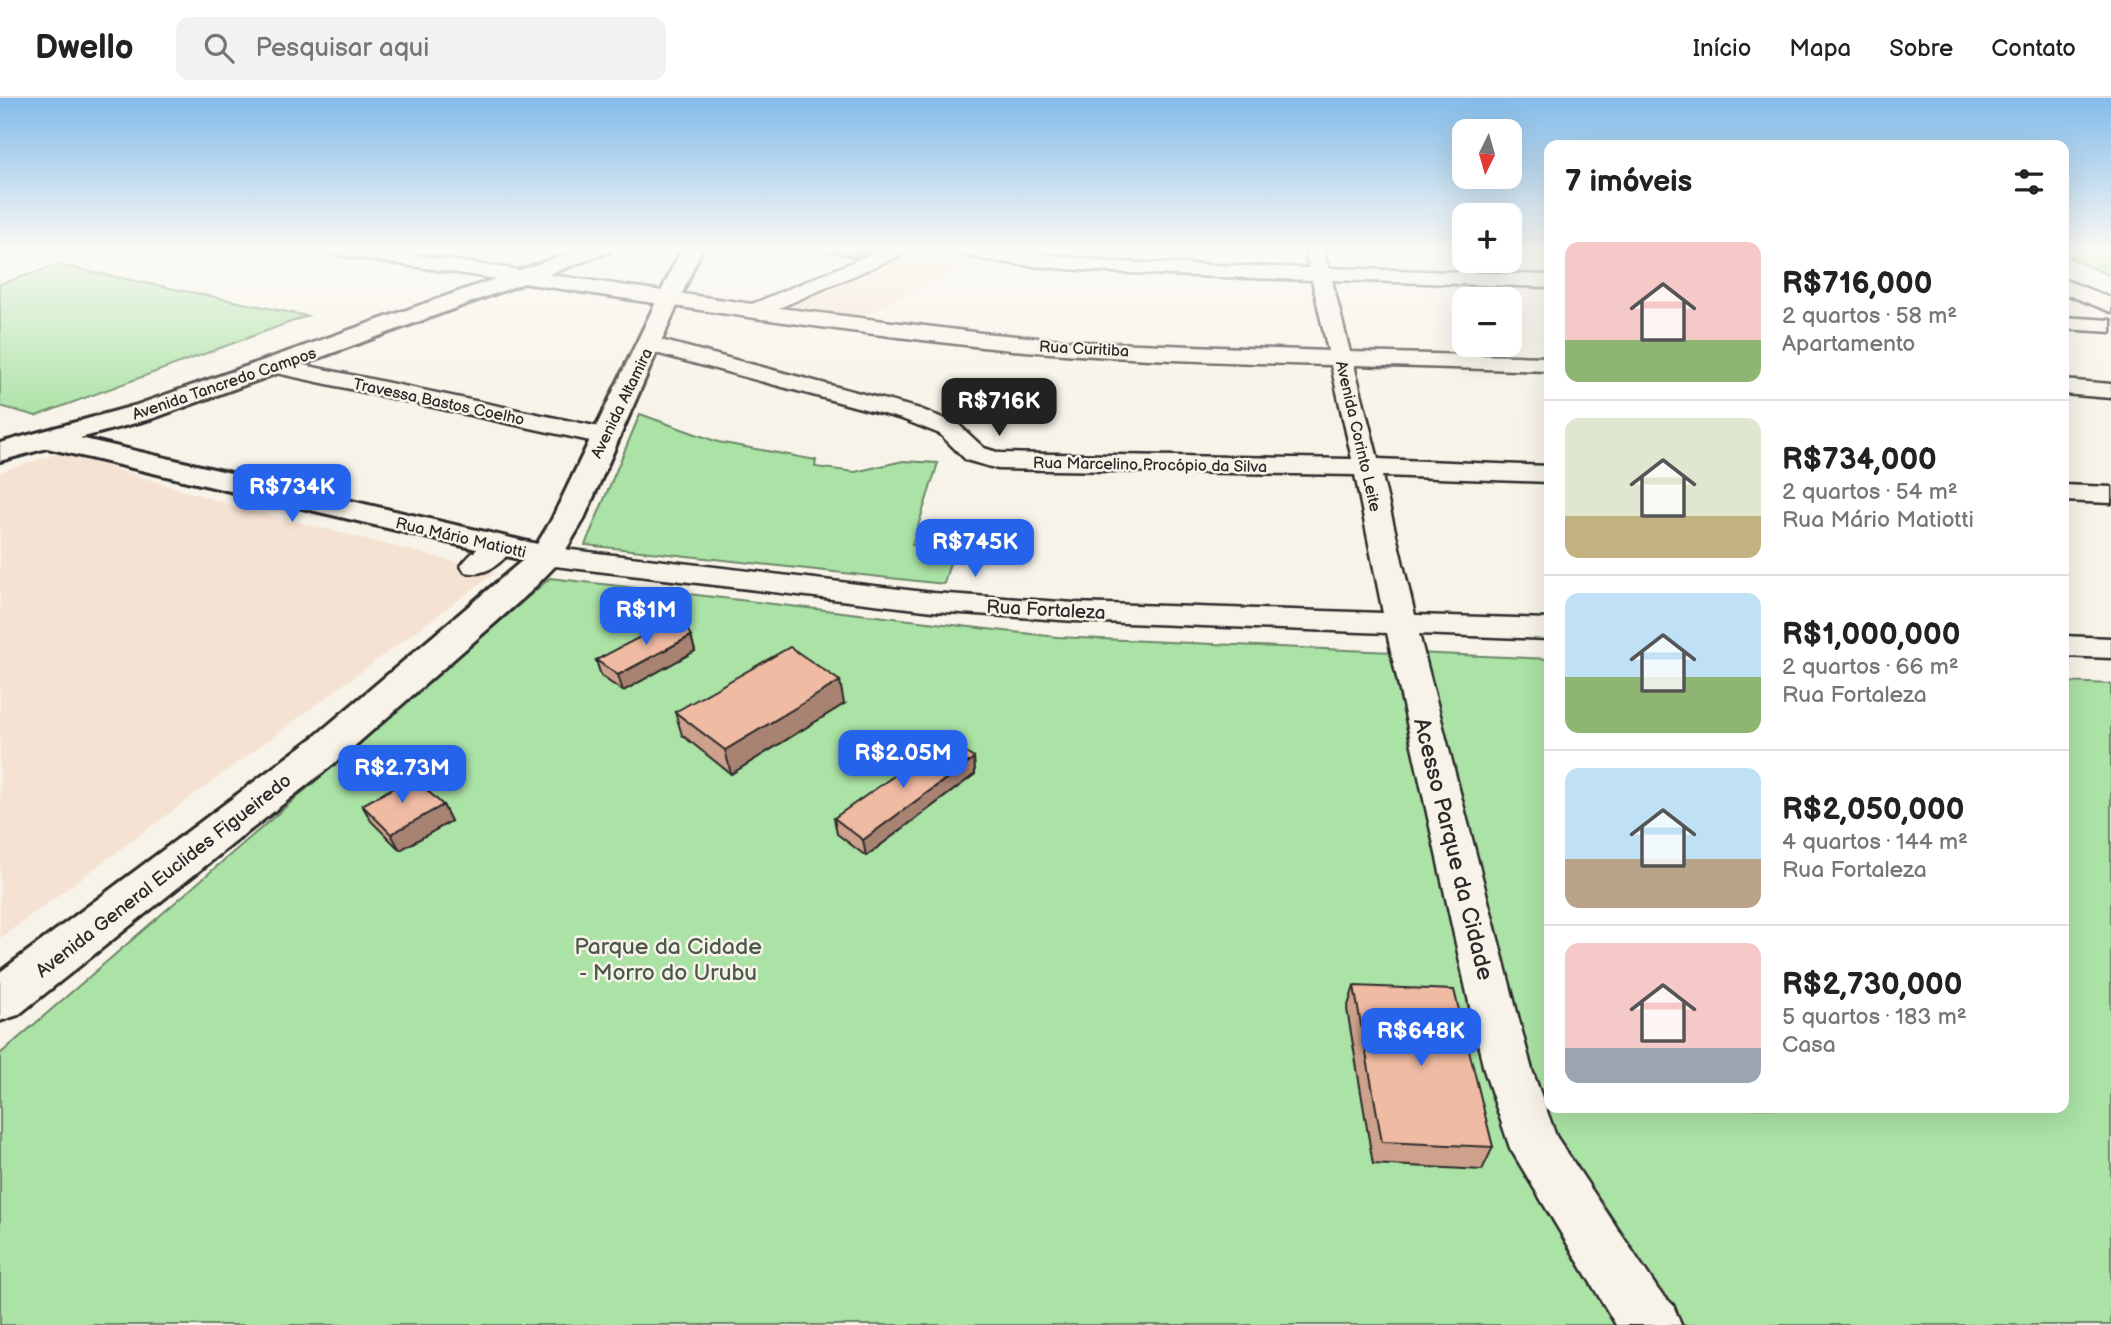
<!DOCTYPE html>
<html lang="pt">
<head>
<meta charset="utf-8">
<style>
  body { margin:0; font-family:"Balsamiq Sans",sans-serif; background:#f2f2f2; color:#222; height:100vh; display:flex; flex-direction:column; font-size:26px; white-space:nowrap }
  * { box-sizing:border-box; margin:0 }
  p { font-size:23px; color:#767676 }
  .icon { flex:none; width:38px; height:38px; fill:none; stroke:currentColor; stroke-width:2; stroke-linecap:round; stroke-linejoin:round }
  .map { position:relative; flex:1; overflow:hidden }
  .side { position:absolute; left:1544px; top:42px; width:525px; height:973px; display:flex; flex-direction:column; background:#fff; border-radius:14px; box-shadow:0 7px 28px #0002 }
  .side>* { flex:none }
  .needle { width:46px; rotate:185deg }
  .buttons { position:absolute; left:1452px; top:21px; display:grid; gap:14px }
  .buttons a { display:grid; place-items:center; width:70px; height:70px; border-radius:14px; background:#fff; box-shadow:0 7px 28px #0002; font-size:35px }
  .price { position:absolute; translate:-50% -60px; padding:0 16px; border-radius:14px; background:#2563eb; color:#fff; font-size:23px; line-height:46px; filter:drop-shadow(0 2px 4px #0008) }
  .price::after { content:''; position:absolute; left:50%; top:42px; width:21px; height:16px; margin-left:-10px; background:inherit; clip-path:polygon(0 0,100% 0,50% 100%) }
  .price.selected { background:#222; color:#fff }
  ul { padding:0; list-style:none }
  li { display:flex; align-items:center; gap:21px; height:175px; padding:0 21px }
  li+li { border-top:2px solid #e0e0e0 }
  li span { display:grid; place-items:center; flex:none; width:196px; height:140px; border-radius:14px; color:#555 }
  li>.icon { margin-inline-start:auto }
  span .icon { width:84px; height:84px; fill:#fffc; stroke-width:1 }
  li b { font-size:30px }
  h2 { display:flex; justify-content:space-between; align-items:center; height:84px; padding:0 21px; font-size:30px }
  header { display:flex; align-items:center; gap:42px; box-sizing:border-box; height:98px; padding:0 35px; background:#fff; border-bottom:2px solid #e0e0e0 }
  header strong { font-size:33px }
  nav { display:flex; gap:38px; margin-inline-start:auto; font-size:24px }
  .search { width:490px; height:63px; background:#f2f2f2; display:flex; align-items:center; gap:18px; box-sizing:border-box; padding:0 24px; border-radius:14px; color:#767676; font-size:26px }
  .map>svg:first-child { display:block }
</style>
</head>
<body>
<header>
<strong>Dwello</strong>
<div class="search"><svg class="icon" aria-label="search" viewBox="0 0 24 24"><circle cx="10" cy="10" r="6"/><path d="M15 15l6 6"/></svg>Pesquisar aqui</div>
<nav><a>Início</a><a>Mapa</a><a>Sobre</a><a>Contato</a></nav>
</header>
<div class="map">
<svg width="2111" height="1227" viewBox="0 0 2111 1227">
  <rect width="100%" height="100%" fill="#f7f3e8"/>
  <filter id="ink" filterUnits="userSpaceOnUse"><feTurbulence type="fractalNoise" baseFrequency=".0143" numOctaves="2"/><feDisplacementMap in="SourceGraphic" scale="14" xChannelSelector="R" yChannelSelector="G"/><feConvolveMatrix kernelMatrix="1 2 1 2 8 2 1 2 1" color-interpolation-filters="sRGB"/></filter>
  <g filter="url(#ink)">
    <!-- built -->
    <g fill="#f5e2d3">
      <polygon points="915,151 977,162 854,222 774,210"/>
      <polygon points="62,354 234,408 496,474 0,840 0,374"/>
    </g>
    <!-- green -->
    <g fill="#abe2a5" stroke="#6b8668" stroke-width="2">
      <polygon points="2063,150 2111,150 2111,178 2063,157"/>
      <polygon points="58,167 307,218 36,318 0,308 0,186"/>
      <polygon points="640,316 718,344 816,362 815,369 855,374 903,363 938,365 912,447 954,450 944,486 585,447"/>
      <polygon points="550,480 1057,539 1549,561 1549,1010 2063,1010 2063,584 2111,586 2111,1227 0,1227 0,956"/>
    </g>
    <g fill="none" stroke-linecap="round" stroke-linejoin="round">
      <defs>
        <g id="minor">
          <path d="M323 150H368L752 206 886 150H910L908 154 779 210 982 235 1085 244 1328 253 1312 182C1264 180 971 175 951 150H991L1114 164 1309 170 1305 150H1323L1329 170 1549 177V189L1332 182 1350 254 1549 259V273L1354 267 1378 361 1549 368V384L1382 378 1415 517 1549 521V541L1419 536 1532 972 1556 1038 1659 1193 1673 1207 1681 1227H1616L1510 1050 1484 972 1387 535 1075 523 933 513 546 467 536 464 531 458 536 452 546 449 933 495 1075 505 1383 515 1355 377 998 371 966 362 940 336 902 321 641 251 638 246 649 239 920 311 958 326 984 350 1000 355 1352 361 1331 267C1215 264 1098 261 982 249 764 225 548 188 332 156Z"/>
          <polygon points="2063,181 2111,200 2111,214 2063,195"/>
          <polygon points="2063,219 2111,222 2111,234 2063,231"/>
          <polygon points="275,261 604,330 613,333 617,338 613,343 604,346 267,273 264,268 267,263"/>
          <polygon points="2063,282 2111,286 2111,300 2063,296"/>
          <polygon points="2063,387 2111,389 2111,405 2063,403"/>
          <path d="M499 440 509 443 514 449C502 465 485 479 465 474L461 468C470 455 484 444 499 440Z"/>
          <polygon points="2063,538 2111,540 2111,560 2063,558"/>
        </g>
        <polygon id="major" points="583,150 612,150 609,154 154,320 80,340 537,446 551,423 682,150 702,150 583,423 558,465 529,495 342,659 18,917 0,923 0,874 314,639 523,462 47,350 0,363 0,345 134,308"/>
      </defs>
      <!-- minor casing -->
      <use href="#minor" stroke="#2b2b2b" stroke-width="5"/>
      <!-- major casing -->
      <use href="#major" stroke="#2b2b2b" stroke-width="6"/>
      <!-- minor -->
      <use href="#minor" fill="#f7f3e8" fill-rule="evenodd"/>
      <!-- major -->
      <use href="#major" fill="#f7f3e8" fill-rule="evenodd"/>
    </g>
    <!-- wall -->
    <g fill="#cea18c" stroke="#2b2b2b" stroke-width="2">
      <polygon points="814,150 880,150 855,160"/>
      <polygon points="691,538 695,553 623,593 601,578 596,562"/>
      <polygon points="844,606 731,676 682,637 675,614"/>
      <polygon points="974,660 975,676 866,758 837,736 834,720"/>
      <polygon points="362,707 443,707 451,723 400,752 371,723"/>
      <polygon points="1354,888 1493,1049 1482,1072 1373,1066 1347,911"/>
    </g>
    <!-- shaded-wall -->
    <g fill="#a88372" stroke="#2b2b2b" stroke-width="2">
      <polygon points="854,150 880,150 855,160"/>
      <polygon points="691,538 695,553 623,593 618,577"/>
      <polygon points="840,583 844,606 731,676 725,652"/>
      <polygon points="974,660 975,676 866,758 863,742"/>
      <polygon points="443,707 451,723 400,752 391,736"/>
    </g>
    <!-- building -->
    <g fill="#f0bba3" stroke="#2b2b2b" stroke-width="2">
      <polygon points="680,518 691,538 618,577 596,562"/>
      <polygon points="790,549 840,583 725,652 675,614"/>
      <polygon points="945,642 974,660 863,742 834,720"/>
      <polygon points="413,679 443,707 391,736 362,707"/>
      <polygon points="1354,888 1454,892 1493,1049 1382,1044"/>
    </g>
  </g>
  <!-- sky -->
  <linearGradient id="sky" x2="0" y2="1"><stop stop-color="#83bbe9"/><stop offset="0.47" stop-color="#fbfaf5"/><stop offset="1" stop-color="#fbfaf5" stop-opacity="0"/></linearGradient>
  <rect width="2111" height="321" fill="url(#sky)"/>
  <g text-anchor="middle" stroke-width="5" stroke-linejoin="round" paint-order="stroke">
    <!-- far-street labels -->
    <g font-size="16" fill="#2b2b2b" stroke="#f7f3e8">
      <text transform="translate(1084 250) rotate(3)" y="6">Rua Curitiba</text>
      <text transform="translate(224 285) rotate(-19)" y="6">Avenida Tancredo Campos</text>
      <text transform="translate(439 303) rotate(12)" y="6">Travessa Bastos Coelho</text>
      <text transform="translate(621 305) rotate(-64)" y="6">Avenida Altamira</text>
      <text transform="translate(1359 338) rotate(77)" y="6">Avenida Corinto Leite</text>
      <text transform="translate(1150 366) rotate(1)" y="6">Rua Marcelino Procópio da Silva</text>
      <text transform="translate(461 439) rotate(13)" y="6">Rua Mário Matiotti</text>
    </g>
    <!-- street labels -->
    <g font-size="19" fill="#2b2b2b" stroke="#f7f3e8">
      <text transform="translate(1046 511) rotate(3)" y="7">Rua Fortaleza</text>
      <text transform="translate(163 777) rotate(-38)" y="7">Avenida General Euclides Figueiredo</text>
    </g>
    <!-- near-street labels -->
    <g font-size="23" fill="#2b2b2b" stroke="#f7f3e8">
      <text transform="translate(1454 751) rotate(76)" y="8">Acesso Parque da Cidade</text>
    </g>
    <!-- near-park labels -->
    <g font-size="23" fill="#4b594a" stroke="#f7f3e8">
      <text x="668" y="856">Parque da Cidade<tspan x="668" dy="26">- Morro do Urubu</tspan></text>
    </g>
  </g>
</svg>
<div class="buttons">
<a><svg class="needle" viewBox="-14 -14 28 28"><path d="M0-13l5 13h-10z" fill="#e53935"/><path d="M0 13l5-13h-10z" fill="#767676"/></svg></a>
<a>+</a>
<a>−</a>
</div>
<b class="price selected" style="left:999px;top:340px">R$716K</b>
<b class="price" style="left:292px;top:426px">R$734K</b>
<b class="price" style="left:975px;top:481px">R$745K</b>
<b class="price" style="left:646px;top:549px">R$1M</b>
<b class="price" style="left:903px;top:692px">R$2.05M</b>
<b class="price" style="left:402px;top:707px">R$2.73M</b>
<b class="price" style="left:1421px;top:970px">R$648K</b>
<section class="side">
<h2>7 imóveis<svg class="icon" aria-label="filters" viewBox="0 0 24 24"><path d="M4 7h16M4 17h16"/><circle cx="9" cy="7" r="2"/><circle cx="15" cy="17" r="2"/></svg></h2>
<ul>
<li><span style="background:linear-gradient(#f6c9c9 70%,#8fb573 0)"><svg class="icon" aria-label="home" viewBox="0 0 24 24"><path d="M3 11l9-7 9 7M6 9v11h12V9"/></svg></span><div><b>R$716,000</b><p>2 quartos · 58 m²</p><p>Apartamento</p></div></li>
<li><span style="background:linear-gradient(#dfe7d0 70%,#c2b280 0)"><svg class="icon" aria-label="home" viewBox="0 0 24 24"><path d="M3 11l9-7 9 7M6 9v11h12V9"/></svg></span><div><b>R$734,000</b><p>2 quartos · 54 m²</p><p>Rua Mário Matiotti</p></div></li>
<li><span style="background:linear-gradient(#bfe0f5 60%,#8fb573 0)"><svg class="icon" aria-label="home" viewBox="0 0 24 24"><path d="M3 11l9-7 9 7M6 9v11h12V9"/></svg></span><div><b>R$1,000,000</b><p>2 quartos · 66 m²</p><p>Rua Fortaleza</p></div></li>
<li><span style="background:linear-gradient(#bfe0f5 65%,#b9a48a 0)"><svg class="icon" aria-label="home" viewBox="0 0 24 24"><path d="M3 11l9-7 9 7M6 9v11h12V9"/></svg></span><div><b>R$2,050,000</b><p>4 quartos · 144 m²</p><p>Rua Fortaleza</p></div></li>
<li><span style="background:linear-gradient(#f6c9c9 75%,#9aa5b1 0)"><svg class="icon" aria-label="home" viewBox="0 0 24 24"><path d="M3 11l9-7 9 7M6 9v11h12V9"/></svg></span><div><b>R$2,730,000</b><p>5 quartos · 183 m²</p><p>Casa</p></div></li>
</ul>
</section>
</div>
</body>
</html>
